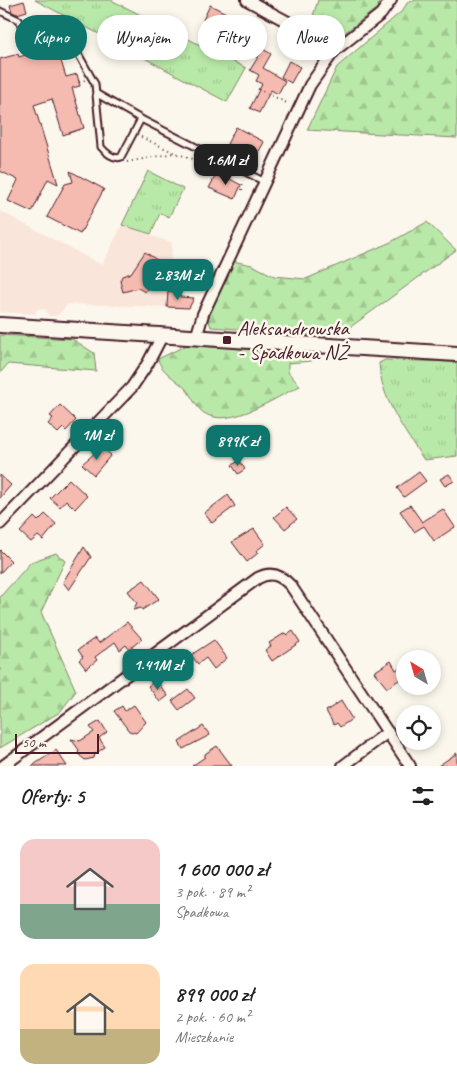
<!DOCTYPE html>
<html lang="pl">
<head>
<meta charset="utf-8">
<style>
  body { margin:0; font-family:Caveat,sans-serif; background:#f2f2f2; color:#222; height:100vh; display:flex; flex-direction:column; font-size:19px; white-space:nowrap }
  * { box-sizing:border-box; margin:0 }
  p { font-size:16px; color:#767676 }
  .icon { flex:none; width:28px; height:28px; fill:none; stroke:currentColor; stroke-width:2; stroke-linecap:round; stroke-linejoin:round }
  .map { position:relative; height:766px; overflow:hidden }
  .drawer { display:flex; flex-direction:column; background:#fff; flex:1 }
  .drawer>* { flex:none }
  .hud { position:absolute; left:15px; top:15px; width:428px; height:45px; display:flex; gap:10px }
  .needle { width:32px; rotate:323deg }
  .controls { position:absolute; left:396px; top:650px; display:grid; gap:10px }
  .controls a { display:grid; place-items:center; width:45px; height:45px; border-radius:50%; background:#fff; box-shadow:0 2px 8px #0003; font-size:25px }
  .scale { position:absolute; left:15px; bottom:12px; width:84px; box-sizing:border-box; padding-left:5px; border:2px solid #4a1f2b; border-top:0; font-size:14px; line-height:18px; white-space:nowrap; color:#4a1f2b; -webkit-text-stroke:4px #fbf7ec; paint-order:stroke }
  .price { position:absolute; translate:-50% -42px; padding:0 11px; border-radius:10px; background:#0f766e; color:#fff; font-size:16px; line-height:32px; filter:drop-shadow(0 1px 2px #0008) }
  .price::after { content:''; position:absolute; left:50%; top:30px; width:15px; height:11px; margin-left:-8px; background:inherit; clip-path:polygon(0 0,100% 0,50% 100%) }
  .price.selected { background:#222; color:#fff }
  ul { padding:0; list-style:none }
  li { display:flex; align-items:center; gap:15px; height:125px; padding:0 20px }
  li span { display:grid; place-items:center; flex:none; width:140px; height:100px; border-radius:15px; color:#555 }
  li>.icon { margin-inline-start:auto }
  span .icon { width:60px; height:60px; fill:#fffc; stroke-width:1 }
  li b { font-size:21px }
  h2 { display:flex; justify-content:space-between; align-items:center; height:60px; padding:0 20px; font-size:21px }
  .pill { padding:0 18px; border-radius:22px; background:#fff; box-shadow:0 2px 8px #0003; font-size:18px; line-height:45px }
  .pill.selected { background:#0f766e; color:#fff }
  .map>svg:first-child { display:block }
</style>
</head>
<body>
<div class="map">
<svg width="457" height="766" viewBox="0 0 457 766">
  <defs>
    <pattern id="grass-tufts" width="24" height="20" patternUnits="userSpaceOnUse" patternTransform="scale(1.25)"><rect width="24" height="20" fill="#b9e9a8"/><path d="M3 7l-1-3M5 7V3M7 7l1-3M15 17l-1-3M17 17v-4M19 17l1-3" fill="none" stroke="#a1c791"/></pattern>
    <pattern id="forest-firs" width="22" height="20" patternUnits="userSpaceOnUse" patternTransform="scale(1.25)"><rect width="22" height="20" fill="#b9e9a8"/><path d="M5 1l3.5 6h-7zM16 11l3.5 6h-7z" fill="#a1c791"/></pattern>
    <pattern id="water-waves" width="16" height="10" patternUnits="userSpaceOnUse" patternTransform="scale(1.25)"><rect width="16" height="10" fill="#98c6f3"/><path d="M0 5q4-4 8 0t8 0" fill="none" stroke="#84aad0"/></pattern>
  </defs>
  <rect width="100%" height="100%" fill="#fbf7ec"/>
  <filter id="ink" filterUnits="userSpaceOnUse"><feTurbulence type="fractalNoise" baseFrequency=".02" numOctaves="2"/><feDisplacementMap in="SourceGraphic" scale="10" xChannelSelector="R" yChannelSelector="G"/><feConvolveMatrix kernelMatrix="1 2 1 2 8 2 1 2 1" color-interpolation-filters="sRGB"/></filter>
  <g filter="url(#ink)">
    <!-- built -->
    <polygon fill="#fae5da" points="0,211 102,265 122,225 172,243 167,307 68,304 57,316 49,316 45,309 37,309 35,314 0,312"/>
    <!-- grass -->
    <g fill="url(#grass-tufts)" stroke="#82846a">
      <polygon points="35,0 111,0 246,68 227,102"/>
      <polygon points="148,171 183,189 169,217 160,213 151,234 122,225"/>
      <path d="M385 360 457 362V456L424 460C404 430 381 399 379 363Z"/>
    </g>
    <!-- forest -->
    <g fill="url(#forest-firs)" stroke="#82846a">
      <polygon points="318,0 380,0 377,8 338,38 320,26 313,16"/>
      <polygon points="417,0 457,0 457,138 307,130 337,67 402,11 408,2"/>
      <polygon points="427,222 456,250 345,331 328,336 211,327 207,315 232,261 252,265 274,276 306,279 391,242"/>
      <polygon points="0,335 72,339 94,353 96,371 8,364 0,373"/>
      <path d="M187 345 323 355 311 361 288 363V372L300 386C276 397 229 430 204 413 196 408 192 396 186 389 177 380 160 371 158 359Z"/>
      <polygon points="56,553 65,561 41,612 76,691 60,712 0,748 0,597 31,562"/>
    </g>
    <!-- water -->
    <polygon fill="url(#water-waves)" stroke="#7983a3" points="241,437 247,439 246,445 234,453 227,444 232,438"/>
    <!-- building -->
    <g fill="#f6bbb0" stroke="#4a1f2b">
      <polygon points="24,1 27,11 17,14 12,12 10,5"/>
      <polygon points="210,5 226,13 218,28 203,20"/>
      <polygon points="56,45 66,77 77,74 80,86 72,88 84,128 63,135 52,99 34,105 58,184 48,179 32,212 8,201 18,180 0,171 0,59 18,54 19,57"/>
      <polygon points="263,49 271,54 263,68 285,81 278,94 271,90 259,113 250,108 262,84 256,81 259,75 250,70"/>
      <polygon points="289,61 300,67 291,83 281,77"/>
      <polygon points="236,127 264,142 255,159 227,144"/>
      <polygon points="70,171 104,189 80,234 47,217 65,184 73,182"/>
      <polygon points="216,175 222,178 223,175 241,185 235,199 209,188"/>
      <polygon points="145,252 163,264 145,292 138,288 123,292 120,281 122,276 131,273"/>
      <polygon points="168,291 180,292 180,297 194,298 189,308 167,307"/>
      <polygon points="60,405 76,420 66,431 63,428 58,433 48,424 53,418 50,416"/>
      <polygon points="102,447 111,455 94,475 82,464"/>
      <polygon points="239,461 245,469 238,474 232,465"/>
      <polygon points="419,472 426,481 404,497 397,488"/>
      <polygon points="449,474 454,481 445,486 440,479"/>
      <polygon points="0,475 11,485 0,498"/>
      <polygon points="69,479 87,496 75,509 66,500 60,507 50,498"/>
      <polygon points="228,495 235,506 212,523 204,513"/>
      <polygon points="410,505 422,522 443,509 455,527 434,541 424,526 414,532 400,511"/>
      <polygon points="286,507 297,519 285,529 274,517"/>
      <polygon points="45,514 56,524 43,540 38,536 31,542 20,532 34,517 38,521"/>
      <polygon points="254,529 265,544 256,551 258,553 247,562 232,542"/>
      <polygon points="84,547 91,557 69,590 63,582"/>
      <polygon points="0,550 11,561 0,573"/>
      <polygon points="144,580 159,599 142,610 141,608 133,610 137,603 128,591"/>
      <polygon points="127,622 142,639 129,649 126,645 120,650 115,642 95,657 97,660 86,669 79,660 83,657 78,650 95,638 99,643"/>
      <polygon points="293,631 300,642 272,661 265,650 271,646 269,643 285,633 287,635"/>
      <polygon points="214,640 227,658 214,669 206,658 198,664 191,655"/>
      <polygon points="391,661 396,670 400,668 405,676 387,688 374,672"/>
      <polygon points="156,680 168,696 160,702 148,686"/>
      <polygon points="188,689 195,698 179,710 172,701"/>
      <polygon points="341,701 352,719 340,727 337,723 334,725 326,711"/>
      <polygon points="134,705 146,722 136,733 129,731 114,711 122,706 125,711"/>
      <polygon points="100,721 107,732 99,738 105,747 95,754 94,758 85,760 78,754 79,750 71,739 80,741 94,732 90,727"/>
      <polygon points="203,726 210,735 183,749 179,742"/>
      <polygon points="217,746 232,766 192,766 205,757 205,754"/>
      <polygon points="56,750 67,766 32,766"/>
      <polygon points="457,753 457,766 438,766"/>
    </g>
    <g fill="none" stroke-linecap="round" stroke-linejoin="round">
      <defs>
        <g id="lane">
          <path d="M0 11 19 20 29 39 32 40 55 33 67 36 71 41 95 84 101 147C105 152 114 160 121 157L141 119"/>
          <polyline points="97,94 141,119 265,182"/>
        </g>
        <g id="street">
          <polyline points="247,0 325,42 334,51"/>
          <polyline points="196,338 203,314 310,85 334,51 381,14 391,0"/>
          <polyline points="0,524 132,387 148,363 162,336"/>
          <path d="M3 766 258 578C271 571 281 575 291 586L410 766"/>
          <polyline points="343,766 388,732"/>
        </g>
        <polyline id="secondary" points="0,325 457,354"/>
      </defs>
      <!-- lane casing -->
      <use href="#lane" stroke="#4a1f2b" stroke-width="9"/>
      <!-- street casing -->
      <use href="#street" stroke="#4a1f2b" stroke-width="14"/>
      <!-- secondary casing -->
      <use href="#secondary" stroke="#4a1f2b" stroke-width="18"/>
      <!-- path -->
      <g stroke="#4a1f2b" stroke-width="2" stroke-dasharray="1 4" stroke-linecap="butt">
        <polyline points="79,82 85,80"/>
        <polyline points="258,89 289,104"/>
        <polyline points="141,137 175,153 211,165"/>
        <polyline points="127,162 174,153"/>
        <polyline points="242,190 243,180"/>
      </g>
      <!-- lane -->
      <use href="#lane" stroke="#fbf7ec" stroke-width="5"/>
      <!-- street -->
      <use href="#street" stroke="#fbf7ec" stroke-width="10"/>
      <!-- secondary -->
      <use href="#secondary" stroke="#fbf7ec" stroke-width="14"/>
    </g>
  </g>
  <!-- markers -->
  <rect fill="#4a1f2b" stroke="#fbf7ec" stroke-width="2" x="222" y="335" width="10" height="10" rx="2.5"/>
  <g text-anchor="middle" stroke-width="5" stroke-linejoin="round" paint-order="stroke">
    <!-- poi labels -->
    <g font-size="21" fill="#4a1f2b" stroke="#fbf7ec" text-anchor="start">
      <text x="237" y="335">Aleksandrowska<tspan x="237" dy="24">- Spadkowa NŻ</tspan></text>
    </g>
  </g>
</svg>
<div class="controls">
<a><svg class="needle" viewBox="-14 -14 28 28"><path d="M0-13l5 13h-10z" fill="#e53935"/><path d="M0 13l5-13h-10z" fill="#767676"/></svg></a>
<a><svg class="icon" aria-label="locate" viewBox="0 0 24 24"><circle cx="12" cy="12" r="6"/><path d="M12 2v4M12 18v4M2 12h4M18 12h4"/></svg></a>
</div>
<div class="scale">50 m</div>
<b class="price selected" style="left:226px;top:186px">1.6M zł</b>
<b class="price" style="left:178px;top:301px">2.83M zł</b>
<b class="price" style="left:97px;top:461px">1M zł</b>
<b class="price" style="left:238px;top:467px">899K zł</b>
<b class="price" style="left:158px;top:691px">1.41M zł</b>
<div class="hud">
<a class="pill selected">Kupno</a>
<a class="pill">Wynajem</a>
<a class="pill">Filtry</a>
<a class="pill">Nowe</a>
</div>
</div>
<section class="drawer">
<h2>Oferty: 5<svg class="icon" aria-label="filters" viewBox="0 0 24 24"><path d="M4 7h16M4 17h16"/><circle cx="9" cy="7" r="2"/><circle cx="15" cy="17" r="2"/></svg></h2>
<ul>
<li><span style="background:linear-gradient(#f6c9c9 65%,#7fa58c 0)"><svg class="icon" aria-label="home" viewBox="0 0 24 24"><path d="M3 11l9-7 9 7M6 9v11h12V9"/></svg></span><div><b>1 600 000 zł</b><p>3 pok. · 89 m²</p><p>Spadkowa</p></div></li>
<li><span style="background:linear-gradient(#ffd9b3 65%,#c2b280 0)"><svg class="icon" aria-label="home" viewBox="0 0 24 24"><path d="M3 11l9-7 9 7M6 9v11h12V9"/></svg></span><div><b>899 000 zł</b><p>2 pok. · 60 m²</p><p>Mieszkanie</p></div></li>
</ul>
</section>
</body>
</html>
